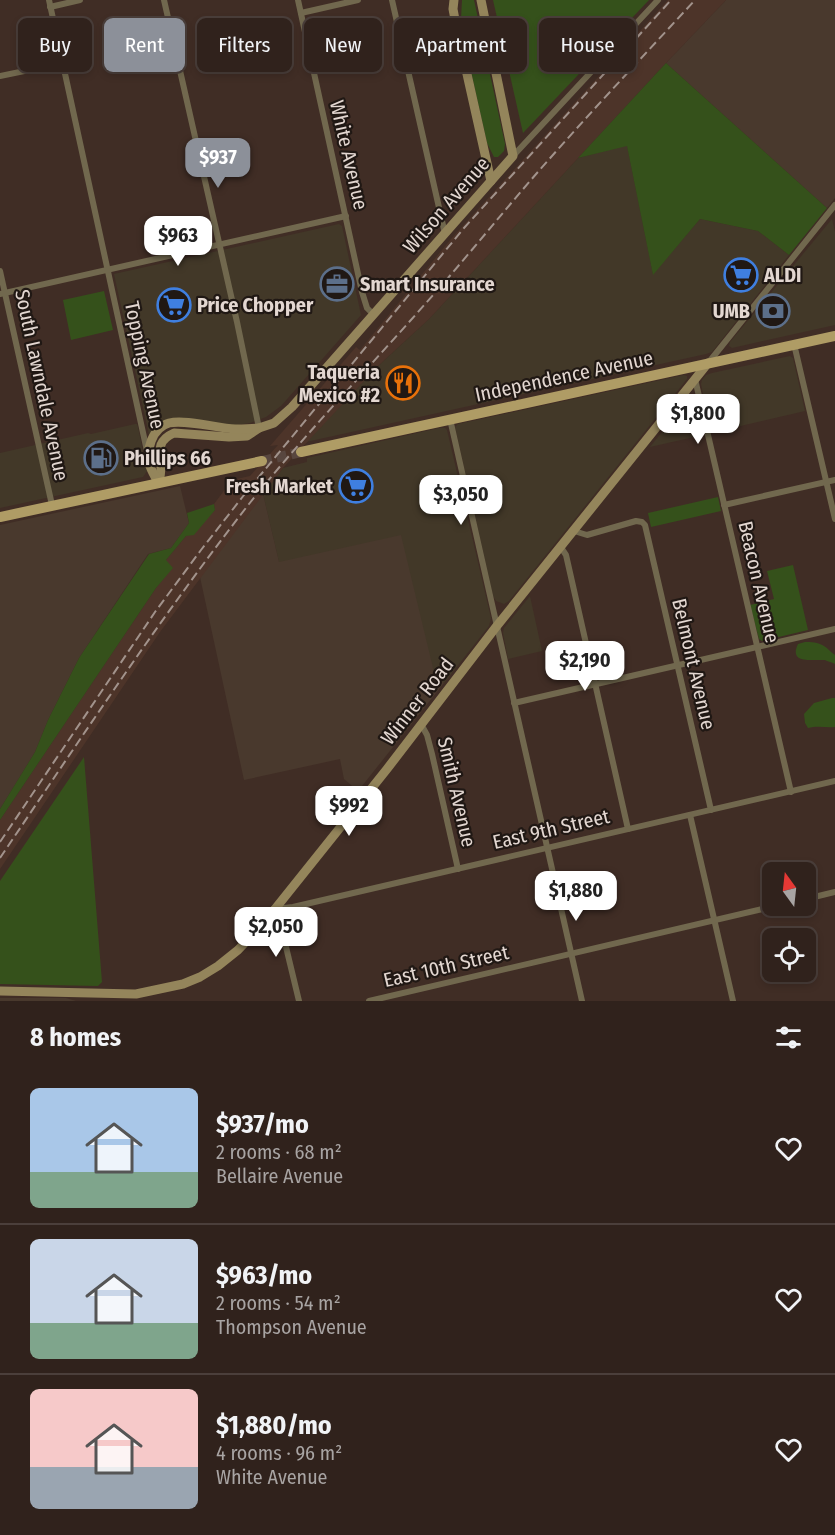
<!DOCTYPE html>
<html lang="en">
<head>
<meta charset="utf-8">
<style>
  body { margin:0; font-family:"Fira Sans Condensed",sans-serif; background:#3c2f29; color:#f1f3f6; height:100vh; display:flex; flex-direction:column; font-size:22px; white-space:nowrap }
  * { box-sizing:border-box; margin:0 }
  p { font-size:20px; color:#a8a4a3 }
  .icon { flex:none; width:33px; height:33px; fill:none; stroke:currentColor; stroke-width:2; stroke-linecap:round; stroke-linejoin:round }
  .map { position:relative; height:1001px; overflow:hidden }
  .panel { display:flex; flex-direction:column; background:#30221c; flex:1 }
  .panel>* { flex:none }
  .banner { position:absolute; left:18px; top:18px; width:800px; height:54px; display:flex; gap:12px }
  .needle { width:39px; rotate:345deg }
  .buttons { position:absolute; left:762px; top:862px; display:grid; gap:12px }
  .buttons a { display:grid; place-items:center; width:54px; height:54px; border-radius:9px; background:#30221c; box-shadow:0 3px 9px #0003,0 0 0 2px #4b3f3b; font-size:30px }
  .price { position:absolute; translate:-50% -51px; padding:0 14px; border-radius:12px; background:#fff; color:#222; font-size:20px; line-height:39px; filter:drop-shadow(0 2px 3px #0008) }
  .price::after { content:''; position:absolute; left:50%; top:36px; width:18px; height:14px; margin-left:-9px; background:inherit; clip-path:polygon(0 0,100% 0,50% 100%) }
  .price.current { background:#8c9099; color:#fff }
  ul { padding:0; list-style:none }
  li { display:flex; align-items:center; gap:18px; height:150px; padding:0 30px }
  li+li { border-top:2px solid #4b3f3b }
  li span { display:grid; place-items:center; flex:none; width:168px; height:120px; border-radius:9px; color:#555 }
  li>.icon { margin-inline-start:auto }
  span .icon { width:72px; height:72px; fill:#fffc; stroke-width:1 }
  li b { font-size:26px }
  h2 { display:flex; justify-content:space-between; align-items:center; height:72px; padding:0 30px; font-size:26px }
  .pill { padding:0 21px; border-radius:9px; background:#30221c; box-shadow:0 3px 9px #0003,0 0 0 2px #4b3f3b; font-size:21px; line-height:54px }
  .pill.current { background:#8c9099; color:#fff }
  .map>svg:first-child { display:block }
</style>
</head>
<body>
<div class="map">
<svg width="835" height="1001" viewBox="0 0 835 1001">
  <rect width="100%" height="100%" fill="#402d25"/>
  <!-- commercial -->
  <g fill="#423828">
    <polygon points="627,145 653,274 700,219 758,231 789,255 712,352 706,354 306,442 378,366 429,319 578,158"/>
    <polygon points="832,219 835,232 835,325 732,348 729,346 730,342"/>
    <polygon points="339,224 342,226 361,315 281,406 266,417 250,423 230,426 183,419 149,435 114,274"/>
    <polygon points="790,356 793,358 805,411 711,433 701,384 702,380 706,375 712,373"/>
    <polygon points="684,375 687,376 687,379 509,601 504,604 496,601 493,596 455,427 458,424"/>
    <polygon points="693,396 696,399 703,435 650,447 690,397"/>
    <polygon points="135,424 137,424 138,427 147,471 143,477 0,508 0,453 88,433 91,434"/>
    <polygon points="439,428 445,428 447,430 491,618 489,626 444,683 436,677 434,672 279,562 263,494 283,468 307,462 307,458"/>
    <polygon points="530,596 542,651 508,659 503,633 504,628"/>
  </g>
  <!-- industrial -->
  <g fill="#49392d">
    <polygon points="726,0 835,0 835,198 827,208 666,63"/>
    <polygon points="180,486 189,523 171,548 148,554 79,658 48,720 35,752 0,809 0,525"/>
    <polygon points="263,494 279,562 401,535 434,672 436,677 444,683 358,791 344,779 340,759 244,780 200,577"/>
    <polygon points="0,998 66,998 76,1001 0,1001"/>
  </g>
  <!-- built -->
  <polygon fill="#4d3429" points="668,0 726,0 666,63 429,319 378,366 283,468 160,632 0,869 0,820 156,588 172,568 165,561 186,536 215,510 214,504 232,480 250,476 278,445 270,446 356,347 360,350 451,239"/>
  <!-- green -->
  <g fill="#35511b">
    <polygon points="462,0 474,0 505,144 504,151 498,157 494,157 487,143 462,31 461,19"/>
    <polygon points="493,0 649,0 523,133"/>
    <polygon points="666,63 827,208 789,255 758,231 700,219 653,275 627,146 578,158"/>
    <polygon points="104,291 113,330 71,340 63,300"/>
    <polygon points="718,497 721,511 651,527 648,513"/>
    <polygon points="214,504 215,510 194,535 186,536 166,560 173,568 156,588 0,820 0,809 35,752 48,720 79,658 149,554 171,548 189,523 187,513"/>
    <polygon points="793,565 808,630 762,641 759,639 750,605 774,599 767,571"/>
    <path d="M805 642C811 642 818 642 824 646 828 648 831 653 835 655V664C833 663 827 661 825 660 814 659 788 665 798 644Z"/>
    <path d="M832 698H835V727C826 728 818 725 808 728L805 723 804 714 814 703Z"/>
    <polygon points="84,757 102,982 98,986 0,984 0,881"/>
  </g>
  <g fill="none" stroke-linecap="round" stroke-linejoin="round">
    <!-- primary-tunnel -->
    <polyline stroke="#58463f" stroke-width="10" stroke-dasharray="10 5" stroke-linecap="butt" points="262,461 301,452"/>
    <!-- street -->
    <g stroke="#71684e" stroke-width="6">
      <polyline points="49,0 147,451"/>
      <polyline points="164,0 237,322 259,428"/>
      <polyline points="298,0 362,292 367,308 374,315"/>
      <polyline points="392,0 445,234"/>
      <polyline points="50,7 80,0"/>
      <polyline points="301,13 358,0"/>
      <polyline points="0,76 63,63"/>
      <polyline points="513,156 658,0"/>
      <polyline points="0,271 52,505"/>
      <polyline points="0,294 346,216"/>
      <polyline points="794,344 835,519"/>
      <polyline points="709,362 835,205"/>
      <polyline points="695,379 791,792"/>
      <polyline points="450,419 582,1001"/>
      <polyline points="724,505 835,480"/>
      <polyline points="574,531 587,535 636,521 642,522 645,525 711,810"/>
      <polyline points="560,546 566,555 628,829"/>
      <polyline points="514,703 835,629"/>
      <polyline points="421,724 427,735 432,754 458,869"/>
      <polyline points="690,815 733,1001"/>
      <polyline points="806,899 835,892"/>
      <polyline points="299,1001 279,918 275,909 293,907 835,781"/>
      <polyline points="369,1001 775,906"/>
    </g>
    <!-- secondary -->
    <g stroke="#94855b" stroke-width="9">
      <polyline points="454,0 453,9 456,25 491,181"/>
      <path d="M158 483C160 478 161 473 161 468 160 451 156 441 174 433L229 437 247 436 259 428 274 423 292 407 513 156 481 0"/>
      <path d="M158 483C156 478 152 472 150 466 145 451 152 428 169 423 185 419 217 428 235 429 243 429 251 429 259 428"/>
      <polyline points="0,991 136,994 183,984 200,977 218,966 238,950 255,932 275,909 387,769 496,627 708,363"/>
    </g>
    <!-- primary -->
    <g stroke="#af9c65" stroke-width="10">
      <polyline points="301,452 835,336"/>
      <polyline points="0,517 262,461"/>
    </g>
    <!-- rail -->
    <g stroke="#a2938c" stroke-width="2" stroke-dasharray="9 4.5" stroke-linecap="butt">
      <polyline points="0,842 155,612 201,550 244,495 464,228 671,0"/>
      <path d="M0 858C81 738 160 618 249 504 305 434 367 370 426 303 469 255 509 204 552 156 599 103 647 52 695 0"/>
    </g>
  </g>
  <!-- icons -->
  <defs>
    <symbol id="supermarket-ring" viewBox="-11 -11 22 22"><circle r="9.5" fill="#201814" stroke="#3f7fe0" stroke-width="1.5"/><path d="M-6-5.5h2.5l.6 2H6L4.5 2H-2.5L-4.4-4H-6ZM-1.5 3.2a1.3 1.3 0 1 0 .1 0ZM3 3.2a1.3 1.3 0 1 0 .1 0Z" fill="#3f7fe0"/></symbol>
    <symbol id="office-ring" viewBox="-11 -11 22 22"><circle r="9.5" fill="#201814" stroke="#5c6f8a" stroke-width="1.5"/><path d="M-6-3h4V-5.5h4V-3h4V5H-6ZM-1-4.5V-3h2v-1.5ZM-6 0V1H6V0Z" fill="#5c6f8a"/></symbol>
    <symbol id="bank-ring" viewBox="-11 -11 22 22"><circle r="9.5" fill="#201814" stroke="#5c6f8a" stroke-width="1.5"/><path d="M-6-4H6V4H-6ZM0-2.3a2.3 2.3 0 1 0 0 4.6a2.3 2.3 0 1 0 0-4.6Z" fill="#5c6f8a"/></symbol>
    <symbol id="restaurant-ring" viewBox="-11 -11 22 22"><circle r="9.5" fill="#201814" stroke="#e8710a" stroke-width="1.5"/><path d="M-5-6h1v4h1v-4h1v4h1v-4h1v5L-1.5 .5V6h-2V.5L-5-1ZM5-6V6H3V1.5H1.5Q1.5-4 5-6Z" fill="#e8710a"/></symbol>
    <symbol id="fuel-ring" viewBox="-11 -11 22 22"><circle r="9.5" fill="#201814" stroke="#5c6f8a" stroke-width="1.5"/><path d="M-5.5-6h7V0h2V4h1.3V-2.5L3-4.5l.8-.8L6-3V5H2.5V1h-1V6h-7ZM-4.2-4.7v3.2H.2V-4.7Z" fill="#5c6f8a"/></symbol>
  </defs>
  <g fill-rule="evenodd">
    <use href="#supermarket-ring" x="722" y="256" width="38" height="38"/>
    <use href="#office-ring" x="318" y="265" width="38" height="38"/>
    <use href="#supermarket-ring" x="155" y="286" width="38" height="38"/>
    <use href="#bank-ring" x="754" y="292" width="38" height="38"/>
    <use href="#restaurant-ring" x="384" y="364" width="38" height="38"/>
    <use href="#fuel-ring" x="82" y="439" width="38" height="38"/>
    <use href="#supermarket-ring" x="337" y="467" width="38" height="38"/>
  </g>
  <g text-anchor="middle" stroke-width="4.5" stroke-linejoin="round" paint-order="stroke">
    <!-- street labels -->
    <g font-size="20" fill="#e3d7d1" stroke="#201814">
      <text transform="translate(349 155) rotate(77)" y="7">White Avenue</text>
      <text transform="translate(446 205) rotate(-49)" y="7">Wilson Avenue</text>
      <text transform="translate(145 365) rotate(78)" y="7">Topping Avenue</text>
      <text transform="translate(564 376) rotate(-12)" y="7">Independence Avenue</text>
      <text transform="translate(42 385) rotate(78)" y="7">South Lawndale Avenue</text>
      <text transform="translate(759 582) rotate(77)" y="7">Beacon Avenue</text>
      <text transform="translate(694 664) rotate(77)" y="7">Belmont Avenue</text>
      <text transform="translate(417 701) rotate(-52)" y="7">Winner Road</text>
      <text transform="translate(457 792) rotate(77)" y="7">Smith Avenue</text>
      <text transform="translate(551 829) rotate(-13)" y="7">East 9th Street</text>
      <text transform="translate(446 966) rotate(-13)" y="7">East 10th Street</text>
    </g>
    <!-- poi labels -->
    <g font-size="20" font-weight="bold" fill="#e3d7d1" stroke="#201814" text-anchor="start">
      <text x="764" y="282">ALDI</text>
      <text x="360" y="291">Smart Insurance</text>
      <text x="197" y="312">Price Chopper</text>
      <text x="750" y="318" text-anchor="end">UMB</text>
      <text x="380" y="379" text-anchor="end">Taqueria<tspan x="380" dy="23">Mexico #2</tspan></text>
      <text x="124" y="465">Phillips 66</text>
      <text x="333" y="493" text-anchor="end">Fresh Market</text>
    </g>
  </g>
</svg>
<div class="buttons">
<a><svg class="needle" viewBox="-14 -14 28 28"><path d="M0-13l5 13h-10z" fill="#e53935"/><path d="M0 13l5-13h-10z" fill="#a8a4a3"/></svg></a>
<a><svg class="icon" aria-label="locate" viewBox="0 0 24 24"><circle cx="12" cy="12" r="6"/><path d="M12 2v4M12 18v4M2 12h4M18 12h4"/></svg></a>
</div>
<b class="price current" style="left:218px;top:189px">$937</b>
<b class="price" style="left:178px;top:267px">$963</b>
<b class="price" style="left:698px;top:445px">$1,800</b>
<b class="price" style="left:461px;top:526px">$3,050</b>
<b class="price" style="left:585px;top:692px">$2,190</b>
<b class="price" style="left:349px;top:837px">$992</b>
<b class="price" style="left:576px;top:922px">$1,880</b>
<b class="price" style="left:276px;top:958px">$2,050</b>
<div class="banner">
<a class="pill">Buy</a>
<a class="pill current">Rent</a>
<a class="pill">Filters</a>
<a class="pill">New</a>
<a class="pill">Apartment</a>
<a class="pill">House</a>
</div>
</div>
<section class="panel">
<h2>8 homes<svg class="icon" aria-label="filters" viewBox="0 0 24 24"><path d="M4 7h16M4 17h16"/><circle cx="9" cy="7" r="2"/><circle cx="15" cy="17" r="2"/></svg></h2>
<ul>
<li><span style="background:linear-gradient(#a9c7e8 70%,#7fa58c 0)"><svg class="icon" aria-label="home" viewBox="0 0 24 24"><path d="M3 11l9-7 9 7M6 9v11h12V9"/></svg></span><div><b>$937/mo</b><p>2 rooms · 68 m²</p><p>Bellaire Avenue</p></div><svg class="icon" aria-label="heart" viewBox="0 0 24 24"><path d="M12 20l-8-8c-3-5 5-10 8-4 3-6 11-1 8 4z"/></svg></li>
<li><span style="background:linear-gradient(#c9d6e8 70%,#7fa58c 0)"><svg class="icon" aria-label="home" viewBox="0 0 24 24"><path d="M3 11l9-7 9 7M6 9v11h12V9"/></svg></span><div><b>$963/mo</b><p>2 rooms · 54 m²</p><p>Thompson Avenue</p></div><svg class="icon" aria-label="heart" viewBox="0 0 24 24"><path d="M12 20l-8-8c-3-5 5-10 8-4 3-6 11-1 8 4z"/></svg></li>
<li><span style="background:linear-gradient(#f6c9c9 65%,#9aa5b1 0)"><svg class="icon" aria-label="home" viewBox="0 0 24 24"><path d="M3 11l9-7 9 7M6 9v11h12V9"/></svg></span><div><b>$1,880/mo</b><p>4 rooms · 96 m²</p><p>White Avenue</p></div><svg class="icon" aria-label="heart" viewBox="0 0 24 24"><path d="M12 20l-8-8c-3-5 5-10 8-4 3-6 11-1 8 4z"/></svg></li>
</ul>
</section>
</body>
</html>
